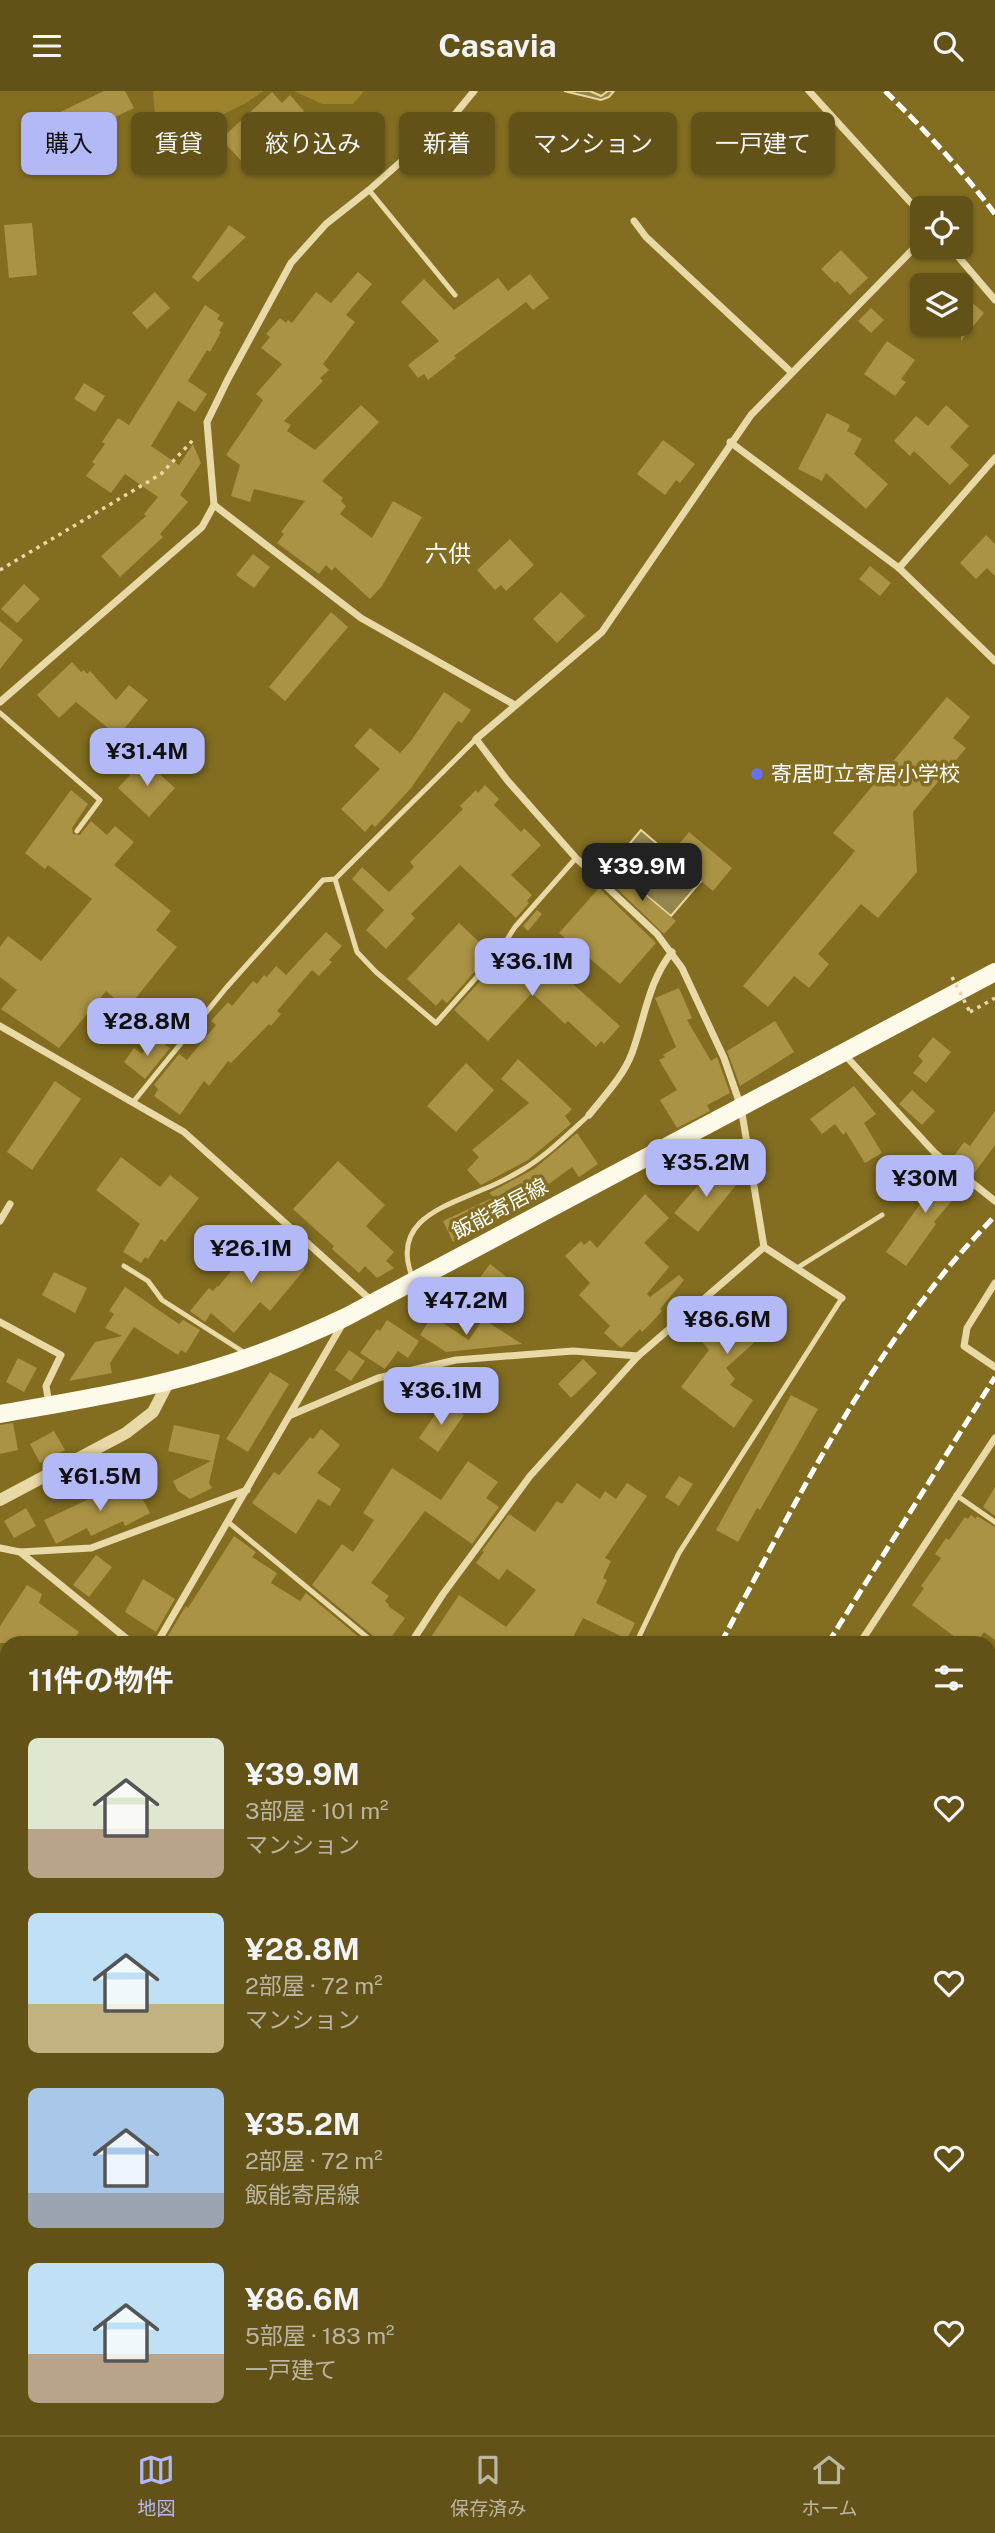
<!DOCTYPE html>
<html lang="ja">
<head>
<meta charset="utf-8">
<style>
  body { margin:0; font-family:"Public Sans","Noto Sans JP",sans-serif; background:#6b5c25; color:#f1f3f6; height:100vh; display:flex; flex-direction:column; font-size:26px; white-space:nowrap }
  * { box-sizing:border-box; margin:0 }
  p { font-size:23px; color:#bbb6a2 }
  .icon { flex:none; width:38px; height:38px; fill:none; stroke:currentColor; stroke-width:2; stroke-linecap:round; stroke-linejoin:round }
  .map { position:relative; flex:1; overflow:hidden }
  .side { position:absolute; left:0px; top:1545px; width:996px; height:800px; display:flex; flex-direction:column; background:#625218; border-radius:21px 21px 0 0; box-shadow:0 2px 5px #0004 }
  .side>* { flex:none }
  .top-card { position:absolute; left:21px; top:21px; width:954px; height:63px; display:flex; gap:14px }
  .controls { position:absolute; left:910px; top:105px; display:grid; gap:14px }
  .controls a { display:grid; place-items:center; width:63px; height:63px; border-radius:10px; background:#625218; box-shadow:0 2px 5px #0004; font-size:35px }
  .price { position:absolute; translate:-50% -60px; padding:0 16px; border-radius:14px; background:#b3b8f6; color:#111; font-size:23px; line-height:46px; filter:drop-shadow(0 2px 4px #0008) }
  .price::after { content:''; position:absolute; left:50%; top:42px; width:21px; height:16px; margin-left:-10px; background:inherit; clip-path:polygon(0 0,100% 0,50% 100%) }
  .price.selected { background:#222; color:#fff }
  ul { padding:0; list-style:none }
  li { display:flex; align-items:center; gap:21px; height:175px; padding:0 28px }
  li span { display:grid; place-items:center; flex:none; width:196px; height:140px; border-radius:10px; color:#555 }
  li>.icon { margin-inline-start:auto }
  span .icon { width:84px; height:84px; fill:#fffc; stroke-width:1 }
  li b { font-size:30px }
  h2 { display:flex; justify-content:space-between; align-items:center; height:84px; padding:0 28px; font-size:30px }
  .tag { padding:0 24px; border-radius:10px; background:#625218; box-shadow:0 2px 5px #0004; font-size:24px; line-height:63px }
  .tag.selected { background:#b3b8f6; color:#111 }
  header { display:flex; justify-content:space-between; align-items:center; height:91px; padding:0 28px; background:#625218; font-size:32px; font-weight:700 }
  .menu { display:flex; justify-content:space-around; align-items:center; height:98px; border-top:2px solid #766937; background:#625218; font-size:19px; color:#bbb6a2 }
  .menu a { display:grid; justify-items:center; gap:4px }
  .menu .selected { color:#b3b8f6 }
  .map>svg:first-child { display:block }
</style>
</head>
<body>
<header><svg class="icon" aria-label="menu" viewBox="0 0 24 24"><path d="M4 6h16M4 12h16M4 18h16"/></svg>Casavia<svg class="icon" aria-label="search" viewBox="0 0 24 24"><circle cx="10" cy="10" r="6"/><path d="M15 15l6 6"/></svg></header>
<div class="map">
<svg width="995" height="2344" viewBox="0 0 995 2344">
  <rect width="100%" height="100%" fill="#826d20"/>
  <!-- green -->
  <g fill="#9d832c">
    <polygon points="153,0 264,0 244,13 197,36 155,24"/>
    <polygon points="294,0 364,0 353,13 322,13"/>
  </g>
  <!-- water -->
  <g fill="#95864e" stroke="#ead79a" stroke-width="2">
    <polygon points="564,0 590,0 601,5 608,0 614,0 609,6 601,9"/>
    <polygon points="641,739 701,790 671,825 611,775"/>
  </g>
  <!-- building -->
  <g fill="#aa9344">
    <polygon points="104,0 125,0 134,17 82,42 83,44 40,66 29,45 35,42 31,35"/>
    <polygon points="272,1 282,12 290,4 304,20 245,74 221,48"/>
    <polygon points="32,132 37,184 9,187 4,134"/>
    <polygon points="229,134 246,146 198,191 192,186"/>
    <polygon points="841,159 868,187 850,204 837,190 835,192 821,178"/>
    <polygon points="358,181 372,193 346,224 355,231 323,273 329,279 320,287 323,290 284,330 291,334 287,340 315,359 361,314 379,331 322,390 343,407 341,410 346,415 340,423 372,447 393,410 422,426 382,495 370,508 335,476 332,480 326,474 319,483 277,452 284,443 281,441 305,410 254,398 250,411 231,405 240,374 226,364 263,309 256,303 282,273 261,257 270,246 266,243 280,227 286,232 288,229 292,232 316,201 331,212"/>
    <polygon points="530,183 549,207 533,219 526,211 454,265 456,267 428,289 424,283 418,287 408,274 439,250 401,211 424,188 454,219 498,187 508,200"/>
    <polygon points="155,201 170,217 147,238 132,222"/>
    <polygon points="961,202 984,222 961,250"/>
    <polygon points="205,214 220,224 217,228 224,232 219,240 221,241 210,261 207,259 188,290 207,303 195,321 178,310 151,355 179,374 193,353 201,372 180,404 188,411 160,443 163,446 120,486 101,465 146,425 144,423 158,406 125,383 111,402 86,385 95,373 92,371 105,353 102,351 118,327 129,334"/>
    <polygon points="871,217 884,229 871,242 858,230"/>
    <polygon points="887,250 915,269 901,288 906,291 895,305 864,283"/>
    <polygon points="84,292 105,305 95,321 74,308"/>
    <polygon points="946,314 969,335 950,356 969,374 950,394 914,360 910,365 894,350 916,325 928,335"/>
    <polygon points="827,322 850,334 847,340 862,348 854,363 888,393 866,418 826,382 822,390 798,378"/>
    <polygon points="663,349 695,373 680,392 676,389 665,404 637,383"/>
    <polygon points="986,444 995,453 995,485 987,477 976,488 960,472"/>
    <polygon points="510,448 534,474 506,500 501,494 495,499 477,479"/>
    <polygon points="253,463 270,476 254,497 236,484"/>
    <polygon points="870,475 891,492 880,505 859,488"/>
    <polygon points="24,493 40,508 17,532 1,518"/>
    <polygon points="561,501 585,525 557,552 533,528"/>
    <polygon points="331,521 348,536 285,610 269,596"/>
    <polygon points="0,530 23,549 0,578"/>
    <polygon points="72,571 81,581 84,579 87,583 90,580 116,609 129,594 148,609 118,645 76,611 59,627 37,604"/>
    <polygon points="444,601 471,619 462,632 458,630 411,697 375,736 372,733 365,741 341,718 380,678 354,655 370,637 400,662 411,650"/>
    <polygon points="947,606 970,626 953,647 966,657 913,721 917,781 878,827 861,813 818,863 829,873 809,897 794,885 768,916 743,895 855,760 833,742"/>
    <polygon points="144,669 175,697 149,726 118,697"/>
    <polygon points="485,694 499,708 494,714 521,741 524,737 541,754 511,784 532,804 527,810 529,812 516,827 460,774 411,823 415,827 386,858 366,839 384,819 352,788 362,776 389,801 414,776 410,771 463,718 460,715 476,699 478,702"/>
    <polygon points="71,699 88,713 72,737 73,743 80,744 91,730 107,744 115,735 134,751 114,774 171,820 156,839 177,856 127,918 106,900 59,957 1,918 17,899 0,886 0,856 8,845 41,870 92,808 48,774 45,778 25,762"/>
    <polygon points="689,741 732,777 713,800 670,764"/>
    <polygon points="615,779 676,830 664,843 607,788"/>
    <polygon points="599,797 656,852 620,893 559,842"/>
    <polygon points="537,819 542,823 528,840 523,835"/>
    <polygon points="459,832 491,862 447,912 442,908 436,915 407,888"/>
    <polygon points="326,841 342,855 329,869 332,871 319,885 312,879 277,920 281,923 271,935 269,933 231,972 228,970 209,995 204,990 180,1024 154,1005 158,998 154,994 179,963 187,969 216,934 211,930 228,911 232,915 253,890 257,893 264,884 267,886 276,875 286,884"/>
    <polygon points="528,853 620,935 604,953 601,950 596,956 568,930 565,933 532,902 488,950 454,919 499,869 506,877"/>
    <polygon points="679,897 692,927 687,929 711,970 717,966 730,1002 707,1014 710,1020 677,1037 660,1009 677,999 659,969 665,966 663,964 676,956 655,907"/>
    <polygon points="775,930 794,961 740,995 727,960"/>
    <polygon points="154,946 170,957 145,988 124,971 134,957 142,963"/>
    <polygon points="933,946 951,961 926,992 913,982 923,970 918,965"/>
    <polygon points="518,968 572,1018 565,1025 571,1033 528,1069 481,1094 467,1079 479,1066 472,1059 529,1012 501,988"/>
    <polygon points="466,972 494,999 456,1041 427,1015"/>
    <polygon points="55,990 81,1008 32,1079 7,1061"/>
    <polygon points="854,995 876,1023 864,1032 882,1062 865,1072 846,1041 843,1044 835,1033 822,1043 810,1028"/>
    <polygon points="912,999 935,1020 922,1034 899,1013"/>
    <polygon points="995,1020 995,1054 973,1084 952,1068 964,1051 970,1055"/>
    <polygon points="577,1042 598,1073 579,1086 572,1076 534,1104 536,1107 524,1117 519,1111 495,1130 453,1151 443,1130 494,1106 489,1102 534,1078"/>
    <polygon points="121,1066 160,1096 170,1084 199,1107 165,1151 161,1148 148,1168 145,1166 141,1172 123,1161 140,1133 96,1099"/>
    <polygon points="338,1070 385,1114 366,1135 394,1161 386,1170 394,1177 377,1187 365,1175 359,1182 332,1158 334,1155 293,1118"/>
    <polygon points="715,1075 737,1093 698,1141 674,1122"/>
    <polygon points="945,1078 965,1094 934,1131 936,1133 906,1175 886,1161 920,1113 914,1107 936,1081 939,1087"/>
    <polygon points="645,1103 669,1127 644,1152 669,1176 647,1203 650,1206 679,1184 684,1189 660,1218 662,1220 650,1233 642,1241 640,1238 621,1257 604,1242 610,1235 579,1204 590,1192 565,1165 581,1150 584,1154 590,1149 597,1157"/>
    <polygon points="263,1142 305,1178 270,1220 260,1211 234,1242 211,1222 205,1231 190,1220 209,1197 213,1200 217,1195 218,1196"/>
    <polygon points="490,1173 508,1187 492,1209 473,1196"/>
    <polygon points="54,1181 87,1197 75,1222 42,1204"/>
    <polygon points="125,1196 179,1233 183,1229 200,1239 186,1262 181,1259 178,1264 134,1236 110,1272 112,1282 69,1290 95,1251 122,1245 105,1237 114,1223 109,1220"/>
    <polygon points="730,1205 748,1224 769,1205 782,1219 754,1245 757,1249 726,1277 735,1288 730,1294 753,1309 734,1337 681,1296 709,1259 693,1240"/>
    <polygon points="432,1225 469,1249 483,1228 522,1253 446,1261 420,1244"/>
    <polygon points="387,1229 419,1250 408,1267 398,1260 385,1278 360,1262 377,1238 380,1240"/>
    <polygon points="349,1259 365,1270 351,1290 335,1279"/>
    <polygon points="18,1267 37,1277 24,1301 6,1291"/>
    <polygon points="583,1268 597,1282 571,1307 558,1293"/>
    <polygon points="270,1281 289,1293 248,1361 226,1348"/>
    <polygon points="791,1304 818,1318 760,1419 757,1417 738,1451 716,1439"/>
    <polygon points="447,1312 464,1324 438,1361 419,1347 439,1318 442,1320"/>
    <polygon points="13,1332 18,1359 0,1363 0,1334"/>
    <polygon points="174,1334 220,1344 209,1392 212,1397 190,1408 178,1400 173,1390 211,1370 168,1360"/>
    <polygon points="321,1338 340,1354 317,1382 341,1398 330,1415 318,1408 296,1443 252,1412 274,1381 279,1384 310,1346 313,1348"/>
    <polygon points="54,1340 65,1359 40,1372 30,1353"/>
    <polygon points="468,1370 498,1391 486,1407 499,1416 472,1453 425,1420 371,1492 389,1505 385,1510 389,1514 388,1515 405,1527 387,1552 379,1552 377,1548 312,1494 342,1453 353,1461 374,1429 363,1422 392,1377 441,1409"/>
    <polygon points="679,1385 693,1393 679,1415 665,1406"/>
    <polygon points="132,1388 150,1422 125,1435 123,1430 91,1445 87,1437 56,1453 44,1429"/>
    <polygon points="577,1392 600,1408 605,1400 616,1408 627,1392 647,1405 605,1467 611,1470 603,1487 607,1489 596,1512 635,1532 627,1548 583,1527 570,1552 427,1552 459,1504 506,1536 536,1499 507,1478 499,1489 476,1472 484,1461 482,1460 509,1423 535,1441 557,1410 562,1413"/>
    <polygon points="995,1396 995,1425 983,1416"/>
    <polygon points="26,1417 36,1435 14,1447 4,1430"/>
    <polygon points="971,1424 976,1428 977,1425 995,1436 995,1549 984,1541 976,1552 963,1552 912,1514 924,1497 921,1495 941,1467 935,1463 946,1447 949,1449 965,1426 968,1428"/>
    <polygon points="234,1445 256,1461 252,1466 277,1482 271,1492 300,1510 306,1502 366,1552 173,1552 166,1548 186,1515 188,1517"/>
    <polygon points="96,1464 112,1476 89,1506 73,1494"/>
    <polygon points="143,1488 175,1508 156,1541 125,1521"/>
    <polygon points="27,1494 42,1503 39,1512 79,1541 71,1552 0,1552 0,1535"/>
  </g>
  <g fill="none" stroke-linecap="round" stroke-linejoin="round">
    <!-- path -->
    <g stroke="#e9d9a6" stroke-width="3.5" stroke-dasharray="3.5 5" stroke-linecap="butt">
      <polyline points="0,479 161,383 194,348"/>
      <polyline points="970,921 995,907"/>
    </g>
    <!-- service -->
    <g stroke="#e9d9a6" stroke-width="5">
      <polyline points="369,99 455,204"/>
      <polyline points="0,622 100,709 77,740"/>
      <polyline points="335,788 357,861 376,881 436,932 499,861 515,836 576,767"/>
      <polyline points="134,1010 226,897 323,789 335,788 476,648"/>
      <polyline points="124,1175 148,1190 162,1209 245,1262"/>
      <polyline points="797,1177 882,1124"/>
      <path d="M413 1188C389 1130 443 1116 484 1098 497 1093 510 1086 522 1079 546 1065 568 1043 589 1024"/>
      <polyline points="956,1404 995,1431"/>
      <polyline points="228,1431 374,1552"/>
      <polyline points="636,1552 679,1462 842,1207"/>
      <polyline points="989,1824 995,1814"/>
      <polyline points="845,2338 852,2344"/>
      <polyline points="3,2344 8,2338"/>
    </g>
    <!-- minor -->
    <g stroke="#e9d9a6" stroke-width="7">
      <polyline points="809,0 922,124"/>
      <polyline points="634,130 646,146 791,281"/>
      <polyline points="950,156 995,209"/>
      <polyline points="730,351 899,477 995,570"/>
      <polyline points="214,414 361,527 515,614"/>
      <polyline points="899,477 995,367"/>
      <polyline points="0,611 202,436 214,414 207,331 228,288 291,172 326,133 369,99 456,22 474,0"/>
      <polyline points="0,935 184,1041 373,1211"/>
      <polyline points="843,962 935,1062 995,1110"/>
      <path d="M589 1024C604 1005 623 986 632 962 645 927 648 891 672 861"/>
      <polyline points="0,1130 10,1113"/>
      <polyline points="764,1156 842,1207"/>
      <polyline points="995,1192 967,1237 964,1255 995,1276"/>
      <polyline points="0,1231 61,1264 46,1295 49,1313"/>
      <polyline points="291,1324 378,1287 456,1269 573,1260 638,1265"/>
      <polyline points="0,1457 20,1461 132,1552"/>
      <polyline points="20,1461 91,1457 247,1399"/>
      <polyline points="157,1552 343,1232"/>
      <polyline points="411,1552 443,1503 530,1385 638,1265 764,1156 741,1016 724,967 682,877 657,843 576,767 507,689 476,648 602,541 751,324 922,149"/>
      <polyline points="860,1552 995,1347"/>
      <polyline points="0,1589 7,1595"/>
      <polyline points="989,1700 995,1692"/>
      <polyline points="989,1750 995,1755"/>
      <polyline points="0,1821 7,1809"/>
      <polyline points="989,2015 995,2020"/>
      <polyline points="0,2179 7,2185"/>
      <polyline points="989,2284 995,2288"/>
      <polyline points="989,2313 995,2306"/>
      <polyline points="635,2338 643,2344"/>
      <polyline points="79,2344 80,2338"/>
      <polyline points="586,2344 588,2338"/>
      <polyline points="960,2344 966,2338"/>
    </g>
    <!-- tertiary -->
    <polyline stroke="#e9d9a6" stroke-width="12" points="0,1409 126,1342 153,1321 169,1290"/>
    <!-- primary -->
    <path stroke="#fefae9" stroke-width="18" d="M0 1323C56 1313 114 1304 169 1290 231 1275 289 1253 346 1226L995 881"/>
    <!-- rail -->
    <g stroke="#fff" stroke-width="5" stroke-dasharray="12 5" stroke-linecap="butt">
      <path d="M885 0C925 39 962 79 995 123"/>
      <path d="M721 1552C784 1432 846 1309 929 1201 949 1174 972 1149 995 1125"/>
      <polyline points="828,1552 995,1286"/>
      <polyline points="431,2344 433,2338"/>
      <polyline points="451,2344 453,2338"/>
      <polyline points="531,2344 533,2338"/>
      <polyline points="556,2344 557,2338"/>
    </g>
    <!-- path-bridge -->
    <polyline stroke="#e9d9a6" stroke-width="3.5" stroke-dasharray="3.5 5" stroke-linecap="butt" points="952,886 970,921"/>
  </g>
  <!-- markers -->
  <circle fill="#6770f6" stroke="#826d20" stroke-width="2.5" cx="757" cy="683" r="7"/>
  <g text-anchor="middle" stroke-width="7" stroke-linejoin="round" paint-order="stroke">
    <!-- poi labels -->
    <g font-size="21" fill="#fff" stroke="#826d20" text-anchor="start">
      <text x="771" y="690">寄居町立寄居小学校</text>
    </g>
    <!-- street labels -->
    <g font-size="21" fill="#fff" stroke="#826d20">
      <text transform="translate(500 1118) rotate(-28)" y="7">飯能寄居線</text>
    </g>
    <!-- neighbourhood labels -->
    <g font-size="23" fill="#fff" stroke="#826d20">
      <text x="448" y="471">六供</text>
    </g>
  </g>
</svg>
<div class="controls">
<a><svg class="icon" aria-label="locate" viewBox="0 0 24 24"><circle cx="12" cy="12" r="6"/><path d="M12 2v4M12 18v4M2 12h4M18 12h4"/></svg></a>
<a><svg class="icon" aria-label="layers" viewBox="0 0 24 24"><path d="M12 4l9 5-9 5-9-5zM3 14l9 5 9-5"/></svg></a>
</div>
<b class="price" style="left:147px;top:697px">¥31.4M</b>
<b class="price selected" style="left:642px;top:812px">¥39.9M</b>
<b class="price" style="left:532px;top:907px">¥36.1M</b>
<b class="price" style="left:147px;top:967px">¥28.8M</b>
<b class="price" style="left:706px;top:1108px">¥35.2M</b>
<b class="price" style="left:925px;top:1124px">¥30M</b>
<b class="price" style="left:251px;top:1194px">¥26.1M</b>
<b class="price" style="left:466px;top:1246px">¥47.2M</b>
<b class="price" style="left:727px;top:1265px">¥86.6M</b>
<b class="price" style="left:441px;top:1336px">¥36.1M</b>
<b class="price" style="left:100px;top:1422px">¥61.5M</b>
<div class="top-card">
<a class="tag selected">購入</a>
<a class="tag">賃貸</a>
<a class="tag">絞り込み</a>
<a class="tag">新着</a>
<a class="tag">マンション</a>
<a class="tag">一戸建て</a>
</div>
<section class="side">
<h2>11件の物件<svg class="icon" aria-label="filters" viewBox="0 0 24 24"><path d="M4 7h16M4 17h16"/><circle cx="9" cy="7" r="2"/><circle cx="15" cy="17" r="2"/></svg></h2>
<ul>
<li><span style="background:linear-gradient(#dfe7d0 65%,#b9a48a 0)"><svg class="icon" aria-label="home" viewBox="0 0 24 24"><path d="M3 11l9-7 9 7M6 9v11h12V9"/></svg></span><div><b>¥39.9M</b><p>3部屋 · 101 m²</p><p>マンション</p></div><svg class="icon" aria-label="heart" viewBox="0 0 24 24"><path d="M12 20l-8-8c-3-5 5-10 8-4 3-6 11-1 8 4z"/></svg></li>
<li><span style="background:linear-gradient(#bfe0f5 65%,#c2b280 0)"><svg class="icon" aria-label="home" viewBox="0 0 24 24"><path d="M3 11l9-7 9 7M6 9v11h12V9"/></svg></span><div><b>¥28.8M</b><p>2部屋 · 72 m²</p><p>マンション</p></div><svg class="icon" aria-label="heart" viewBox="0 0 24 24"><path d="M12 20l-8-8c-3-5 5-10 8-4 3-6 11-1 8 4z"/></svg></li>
<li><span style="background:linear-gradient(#a9c7e8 75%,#9aa5b1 0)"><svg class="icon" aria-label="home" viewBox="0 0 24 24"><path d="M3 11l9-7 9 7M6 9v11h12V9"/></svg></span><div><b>¥35.2M</b><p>2部屋 · 72 m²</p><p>飯能寄居線</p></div><svg class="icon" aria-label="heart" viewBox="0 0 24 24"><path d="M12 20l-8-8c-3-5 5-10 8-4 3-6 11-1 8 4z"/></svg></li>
<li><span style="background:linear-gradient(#bfe0f5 65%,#b9a48a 0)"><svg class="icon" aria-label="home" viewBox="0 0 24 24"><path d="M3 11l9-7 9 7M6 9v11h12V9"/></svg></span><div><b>¥86.6M</b><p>5部屋 · 183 m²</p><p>一戸建て</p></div><svg class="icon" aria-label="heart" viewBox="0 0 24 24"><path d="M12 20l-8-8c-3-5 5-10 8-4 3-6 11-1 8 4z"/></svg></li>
</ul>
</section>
</div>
<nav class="menu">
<a class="selected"><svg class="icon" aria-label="map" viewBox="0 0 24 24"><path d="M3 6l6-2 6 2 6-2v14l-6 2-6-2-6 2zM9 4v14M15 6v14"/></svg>地図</a>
<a><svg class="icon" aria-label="saved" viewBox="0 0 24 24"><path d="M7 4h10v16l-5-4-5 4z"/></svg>保存済み</a>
<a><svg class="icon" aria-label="home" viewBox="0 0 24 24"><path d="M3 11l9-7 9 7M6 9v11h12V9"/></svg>ホーム</a>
</nav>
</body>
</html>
